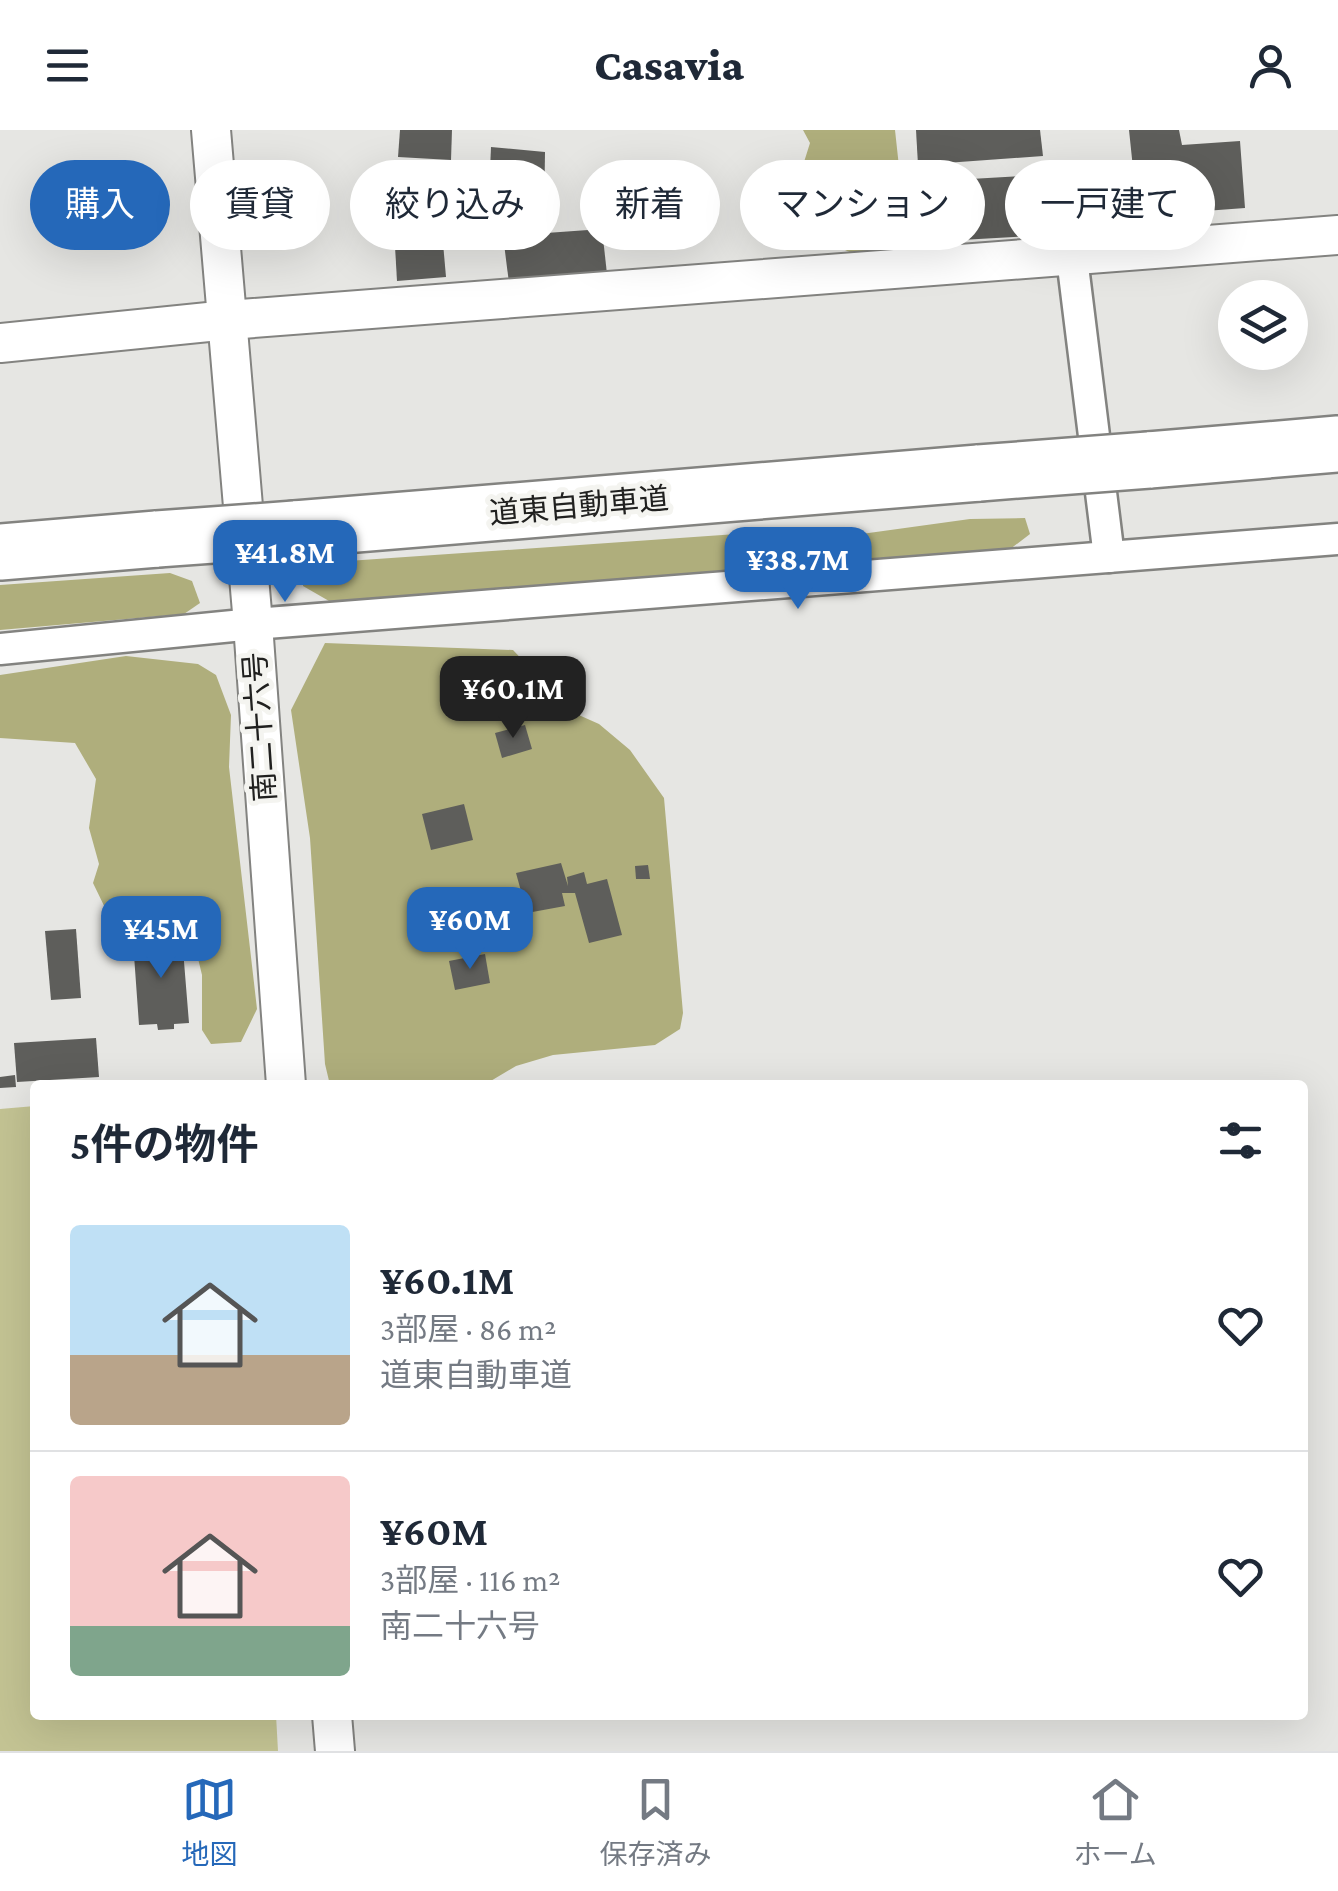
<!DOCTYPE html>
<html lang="ja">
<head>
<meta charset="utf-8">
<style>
  body { margin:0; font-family:"Crimson Pro","Noto Sans JP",serif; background:#f6f6f7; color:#1f2937; height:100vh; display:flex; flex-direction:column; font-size:38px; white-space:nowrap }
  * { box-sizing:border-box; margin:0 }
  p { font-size:32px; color:#747a83 }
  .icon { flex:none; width:55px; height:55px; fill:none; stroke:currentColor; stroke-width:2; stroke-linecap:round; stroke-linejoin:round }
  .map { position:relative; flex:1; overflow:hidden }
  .details { position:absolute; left:30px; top:950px; width:1278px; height:640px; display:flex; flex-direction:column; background:#fff; border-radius:10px; box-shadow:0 10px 40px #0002 }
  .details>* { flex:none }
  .guide { position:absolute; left:30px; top:30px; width:1280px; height:90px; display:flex; gap:20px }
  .tools { position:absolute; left:1218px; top:150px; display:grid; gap:20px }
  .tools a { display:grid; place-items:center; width:90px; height:90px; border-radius:50%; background:#fff; box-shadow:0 10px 40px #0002; font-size:50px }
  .price { position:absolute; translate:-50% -85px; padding:0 22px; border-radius:20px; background:#2568b9; color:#fff; font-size:32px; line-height:65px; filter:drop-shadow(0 2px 5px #0008) }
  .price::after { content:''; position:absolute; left:50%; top:60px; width:30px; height:22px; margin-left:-15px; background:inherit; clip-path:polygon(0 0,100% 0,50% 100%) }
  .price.active { background:#222; color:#fff }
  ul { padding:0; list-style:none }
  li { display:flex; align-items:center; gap:30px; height:250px; padding:0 40px }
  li+li { border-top:2px solid #e0e1e3 }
  li span { display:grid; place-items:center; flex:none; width:280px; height:200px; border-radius:10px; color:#555 }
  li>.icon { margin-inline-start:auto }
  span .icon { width:120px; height:120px; fill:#fffc; stroke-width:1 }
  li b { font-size:42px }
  h2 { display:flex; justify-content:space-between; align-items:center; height:120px; padding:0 40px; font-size:42px }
  .chip { padding:0 35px; border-radius:45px; background:#fff; box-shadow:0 10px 40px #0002; font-size:35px; line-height:90px }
  .chip.active { background:#2568b9; color:#fff }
  header { display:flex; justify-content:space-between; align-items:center; height:130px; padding:0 40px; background:#fff; font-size:45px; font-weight:800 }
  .menu { display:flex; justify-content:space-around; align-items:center; height:140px; border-top:2px solid #e0e1e3; background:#fff; font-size:28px; color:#747a83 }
  .menu a { display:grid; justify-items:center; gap:5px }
  .menu .active { color:#2568b9 }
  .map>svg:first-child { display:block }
</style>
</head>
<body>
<header><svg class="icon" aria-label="menu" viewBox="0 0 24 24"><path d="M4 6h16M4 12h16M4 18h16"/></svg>Casavia<svg class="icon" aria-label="person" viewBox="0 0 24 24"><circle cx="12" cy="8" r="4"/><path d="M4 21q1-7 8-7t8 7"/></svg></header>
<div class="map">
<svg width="1338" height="1621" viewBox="0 0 1338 1621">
  <rect width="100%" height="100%" fill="#e6e6e3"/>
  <!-- green -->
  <polygon fill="#c3c393" points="35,976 35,1585 276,1585 278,1621 0,1621 0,979"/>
  <!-- forest -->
  <g fill="#afae7c">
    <polygon points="803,0 895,0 905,92 903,118 854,124 809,104 793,67 810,13"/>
    <polygon points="1025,388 1030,404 1005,423 329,471 303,456 304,442 319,433 751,403 786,402 818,410 970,389"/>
    <polygon points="170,443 192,451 200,473 184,484 0,500 0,455"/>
    <polygon points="325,513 513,520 572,582 599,594 630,620 664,668 683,883 680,899 655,915 553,925 516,936 484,955 330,955 325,934 310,708 291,580"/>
    <polygon points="126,526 198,534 216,545 231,585 229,637 257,879 241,912 211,914 202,900 202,845 190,795 173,783 122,797 109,786 93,753 99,734 89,698 96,649 75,613 0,608 0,545"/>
  </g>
  <!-- building -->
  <g fill="#5e5e5b">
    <polygon points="400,0 452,0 451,30 398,27"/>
    <polygon points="916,0 1040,0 1043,26 918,35"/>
    <polygon points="1129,0 1179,0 1182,15 1240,11 1245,78 1138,86"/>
    <polygon points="491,17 545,22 544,87 488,86"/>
    <polygon points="675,40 681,104 638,108 632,44"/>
    <polygon points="1041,45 1047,105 926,112 919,52"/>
    <polygon points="445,48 447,72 393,76 391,52"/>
    <polygon points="394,82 446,82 446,109 395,110"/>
    <polygon points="602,99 607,144 509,153 503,106"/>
    <polygon points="443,113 446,147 397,151 395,116"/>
    <polygon points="525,595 532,619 502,628 495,603"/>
    <polygon points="464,674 473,710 431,720 422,684"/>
    <polygon points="561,733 568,756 567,747 584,742 587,754 607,749 622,805 589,813 575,763 562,763 565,776 527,783 516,743"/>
    <polygon points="648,735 650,749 636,749 635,736"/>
    <polygon points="76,799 81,868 51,870 45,801"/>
    <polygon points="167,801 168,808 182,807 189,893 174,894 174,899 158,900 157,894 139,895 133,811 151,810 151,802"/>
    <polygon points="485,824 490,853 455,860 449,831"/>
    <polygon points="96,908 99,947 17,952 14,913"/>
    <polygon points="15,945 16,957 0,958 0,947"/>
  </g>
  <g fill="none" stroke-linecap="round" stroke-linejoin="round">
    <defs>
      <g id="minor">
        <polyline points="1072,128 1109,427"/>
        <polyline points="0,519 253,494 1338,409"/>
      </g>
      <g id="tertiary">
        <polyline points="211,0 253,494 286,955"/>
        <polyline points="0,213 228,190 1338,105"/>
        <polyline points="332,1585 335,1621"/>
      </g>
      <g id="motorway">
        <polyline points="1149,330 1338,314"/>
        <polyline points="295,399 979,343"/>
        <polyline points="0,422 157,409"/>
      </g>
    </defs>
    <!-- minor casing -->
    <use href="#minor" stroke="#838380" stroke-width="35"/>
    <!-- tertiary casing -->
    <use href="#tertiary" stroke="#838380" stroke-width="42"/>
    <!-- motorway casing -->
    <use href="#motorway" stroke="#838380" stroke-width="60"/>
    <!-- minor -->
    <use href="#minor" stroke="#fff" stroke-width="30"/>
    <!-- tertiary -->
    <use href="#tertiary" stroke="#fff" stroke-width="38"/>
    <!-- motorway -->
    <use href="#motorway" stroke="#fff" stroke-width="55"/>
    <defs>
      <g id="motorway-bridge">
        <polyline points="979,343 1149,330"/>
        <polyline points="157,409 295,399"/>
      </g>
    </defs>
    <!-- motorway-bridge casing -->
    <use href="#motorway-bridge" stroke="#838380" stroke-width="60" stroke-linecap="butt"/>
    <!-- motorway-bridge -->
    <use href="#motorway-bridge" stroke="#fff" stroke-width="55"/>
  </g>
  <g text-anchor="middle" stroke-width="10" stroke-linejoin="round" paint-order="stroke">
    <!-- street labels -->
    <g font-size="30" fill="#20201f" stroke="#f4f4f0">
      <text transform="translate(579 376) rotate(-5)" y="10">道東自動車道</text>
      <text transform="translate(260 597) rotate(-94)" y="10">南二十六号</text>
    </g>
  </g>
</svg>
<div class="tools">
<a><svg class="icon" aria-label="layers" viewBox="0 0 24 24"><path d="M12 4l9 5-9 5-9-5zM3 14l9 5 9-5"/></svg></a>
</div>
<b class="price" style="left:285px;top:475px">¥41.8M</b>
<b class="price" style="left:798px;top:482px">¥38.7M</b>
<b class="price active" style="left:513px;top:611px">¥60.1M</b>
<b class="price" style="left:470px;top:842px">¥60M</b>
<b class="price" style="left:161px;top:851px">¥45M</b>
<div class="guide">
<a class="chip active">購入</a>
<a class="chip">賃貸</a>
<a class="chip">絞り込み</a>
<a class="chip">新着</a>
<a class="chip">マンション</a>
<a class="chip">一戸建て</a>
</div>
<section class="details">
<h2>5件の物件<svg class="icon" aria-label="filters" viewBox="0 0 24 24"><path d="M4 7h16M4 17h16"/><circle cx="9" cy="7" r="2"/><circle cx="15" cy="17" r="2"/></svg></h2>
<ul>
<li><span style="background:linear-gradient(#bfe0f5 65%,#b9a48a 0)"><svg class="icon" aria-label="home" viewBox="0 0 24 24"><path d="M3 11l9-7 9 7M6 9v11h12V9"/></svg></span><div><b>¥60.1M</b><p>3部屋 · 86 m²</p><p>道東自動車道</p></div><svg class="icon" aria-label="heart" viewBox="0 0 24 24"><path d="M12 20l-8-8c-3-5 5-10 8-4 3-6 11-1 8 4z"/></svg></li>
<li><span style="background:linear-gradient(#f6c9c9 75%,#7fa58c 0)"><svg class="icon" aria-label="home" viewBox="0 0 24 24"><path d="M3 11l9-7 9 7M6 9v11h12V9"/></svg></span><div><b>¥60M</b><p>3部屋 · 116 m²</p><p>南二十六号</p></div><svg class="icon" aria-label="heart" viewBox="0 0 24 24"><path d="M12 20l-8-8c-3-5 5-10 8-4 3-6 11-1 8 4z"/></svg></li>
</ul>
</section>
</div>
<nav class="menu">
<a class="active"><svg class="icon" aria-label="map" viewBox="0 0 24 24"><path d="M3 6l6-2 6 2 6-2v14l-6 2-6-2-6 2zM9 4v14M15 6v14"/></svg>地図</a>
<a><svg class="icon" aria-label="saved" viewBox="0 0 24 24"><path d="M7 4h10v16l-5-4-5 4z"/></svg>保存済み</a>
<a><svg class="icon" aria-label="home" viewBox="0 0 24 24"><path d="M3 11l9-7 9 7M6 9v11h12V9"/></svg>ホーム</a>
</nav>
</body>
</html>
